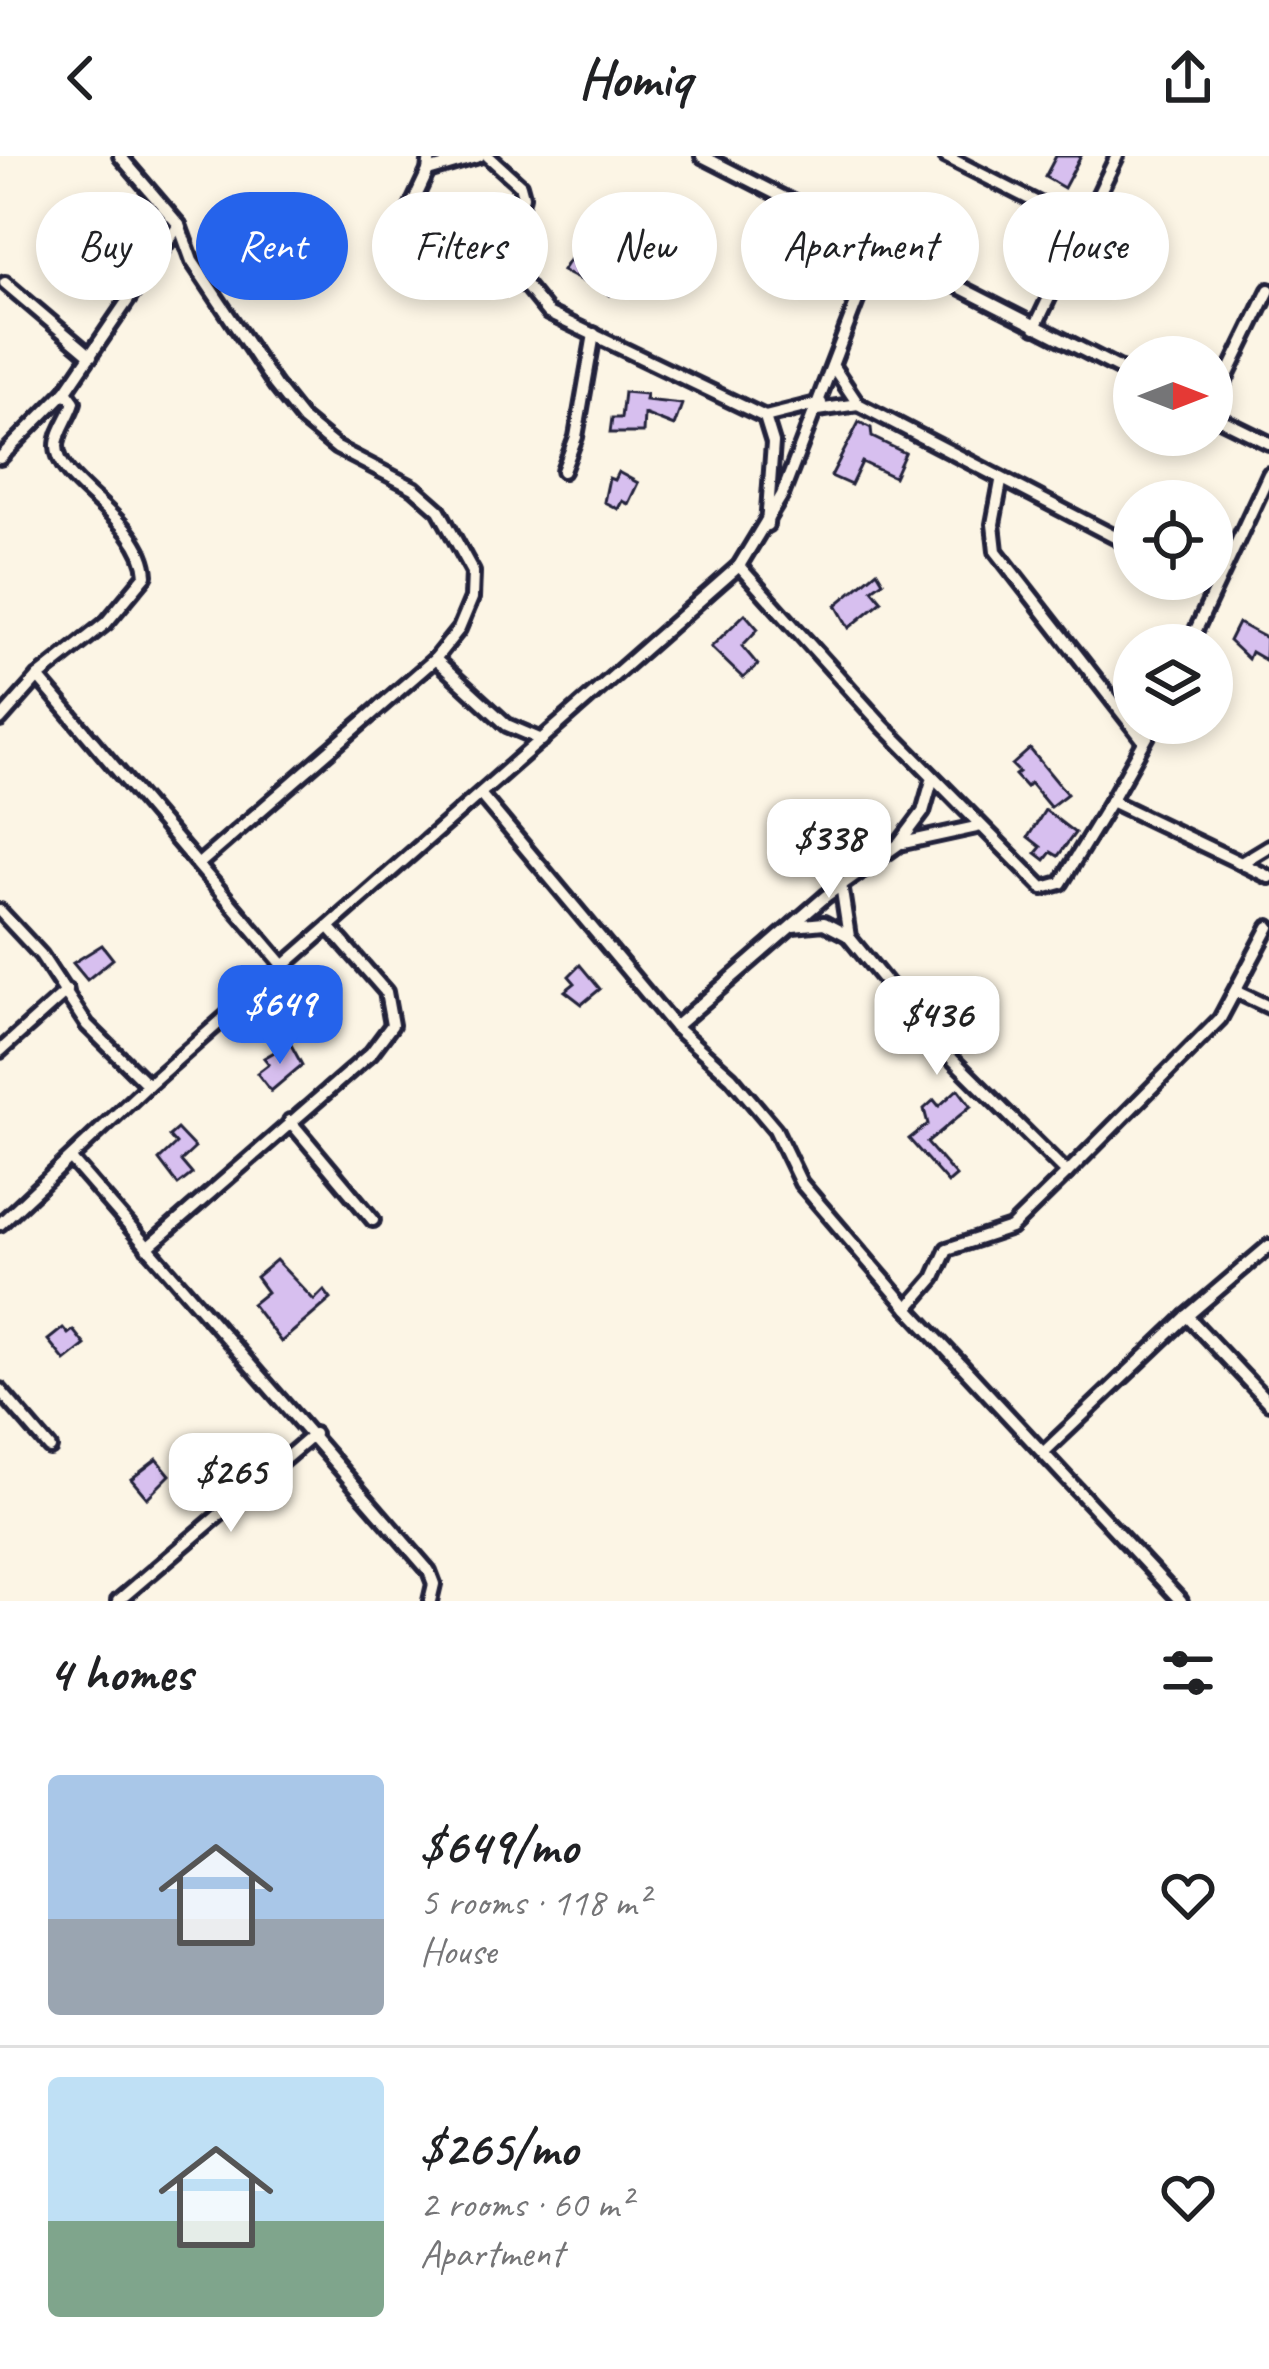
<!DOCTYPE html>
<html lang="en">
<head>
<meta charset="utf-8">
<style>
  body { margin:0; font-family:Caveat,sans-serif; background:#f2f2f2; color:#202124; height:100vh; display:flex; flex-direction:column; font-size:45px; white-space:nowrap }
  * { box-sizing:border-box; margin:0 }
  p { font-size:39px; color:#757577 }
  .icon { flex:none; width:66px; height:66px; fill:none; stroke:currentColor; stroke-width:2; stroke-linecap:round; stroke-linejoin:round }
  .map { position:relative; height:1445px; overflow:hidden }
  .drawer { display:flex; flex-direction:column; background:#fff; flex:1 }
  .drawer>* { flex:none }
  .banner { position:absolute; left:36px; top:36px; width:1197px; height:108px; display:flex; gap:24px }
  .needle { width:78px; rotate:90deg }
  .tools { position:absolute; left:1113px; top:180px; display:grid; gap:24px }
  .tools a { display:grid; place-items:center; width:120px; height:120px; border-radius:50%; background:#fff; box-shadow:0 6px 18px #0003; font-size:60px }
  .price { position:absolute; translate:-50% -102px; padding:0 27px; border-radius:24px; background:#fff; color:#222; font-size:39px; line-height:78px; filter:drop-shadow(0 3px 6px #0008) }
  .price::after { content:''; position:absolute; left:50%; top:72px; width:36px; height:27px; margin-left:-18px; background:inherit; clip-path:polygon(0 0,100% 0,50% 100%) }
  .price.current { background:#2563eb; color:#fff }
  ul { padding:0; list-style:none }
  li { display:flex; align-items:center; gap:36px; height:300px; padding:0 48px }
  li+li { border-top:3px solid #e0e0e0 }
  li span { display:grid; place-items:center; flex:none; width:336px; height:240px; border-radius:12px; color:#555 }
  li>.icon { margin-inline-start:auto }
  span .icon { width:144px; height:144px; fill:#fffc; stroke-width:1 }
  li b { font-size:51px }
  h2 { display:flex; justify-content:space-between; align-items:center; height:144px; padding:0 48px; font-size:51px }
  .tag { padding:0 42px; border-radius:54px; background:#fff; box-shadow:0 6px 18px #0003; font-size:42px; line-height:108px }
  .tag.current { background:#2563eb; color:#fff }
  header { display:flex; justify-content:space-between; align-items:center; height:156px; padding:0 48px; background:#fff; font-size:54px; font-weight:700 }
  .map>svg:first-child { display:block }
</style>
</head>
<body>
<header><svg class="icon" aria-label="back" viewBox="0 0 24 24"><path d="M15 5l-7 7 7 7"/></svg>Homiq<svg class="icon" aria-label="share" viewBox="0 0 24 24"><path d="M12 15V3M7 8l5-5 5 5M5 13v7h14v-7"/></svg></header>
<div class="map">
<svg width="1269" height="1445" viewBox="0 0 1269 1445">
  <rect width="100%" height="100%" fill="#fcf5e5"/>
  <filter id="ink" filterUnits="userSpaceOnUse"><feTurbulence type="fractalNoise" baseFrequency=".00833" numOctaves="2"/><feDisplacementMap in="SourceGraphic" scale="24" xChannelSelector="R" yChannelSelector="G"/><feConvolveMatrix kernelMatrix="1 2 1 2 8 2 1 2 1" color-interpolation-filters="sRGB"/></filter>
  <g filter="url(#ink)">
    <!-- building -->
    <g fill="#d7bfef" stroke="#22223b" stroke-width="3">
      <polygon points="1056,0 1081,0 1064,32 1045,21"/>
      <polygon points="309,79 332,94 325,104 329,106 314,121 298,109 294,100"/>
      <polygon points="575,95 615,131 610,139 562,115"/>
      <polygon points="624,236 646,238 645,244 682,248 674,270 644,258 643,277 610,277 612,262 621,262"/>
      <polygon points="859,266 871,272 872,281 905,297 894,321 862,306 851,329 831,320"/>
      <polygon points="618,316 638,327 628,348 622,345 618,353 604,346 609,322 614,324"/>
      <polygon points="877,415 883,425 872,433 882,445 849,472 836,449"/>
      <polygon points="745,458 758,473 742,490 758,509 743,522 711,491"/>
      <polygon points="1238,467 1266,482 1265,504 1251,496 1248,503 1229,485"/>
      <polygon points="1030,593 1067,638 1050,651 1030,627 1026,631 1015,619 1019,616 1012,609"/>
      <polygon points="1045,654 1075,677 1058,700 1051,696 1045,704 1036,697 1041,691 1028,681"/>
      <polygon points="102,789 113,803 87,824 73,807"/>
      <polygon points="580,809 600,833 582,848 565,835 575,827 569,820"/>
      <polygon points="290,887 302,909 271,935 257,917 269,908 264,902"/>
      <polygon points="958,933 971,950 927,987 956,1020 948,1027 909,983 928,968 924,953 934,944 939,950"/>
      <polygon points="177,973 195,992 181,1005 192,1018 178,1029 159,1004 176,988 169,980"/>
      <polygon points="276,1104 314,1144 324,1134 331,1143 281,1186 252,1148 267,1136 256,1121"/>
      <polygon points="63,1172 68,1178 73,1174 85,1189 65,1205 48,1184"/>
      <polygon points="157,1303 170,1319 147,1342 131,1323"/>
    </g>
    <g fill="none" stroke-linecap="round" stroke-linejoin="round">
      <defs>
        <g id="street">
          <polyline points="120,0 179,69 192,105 275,229 303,264 337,292 414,332 439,354 473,416 472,442 459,473 435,503 200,707"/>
          <polyline points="488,0 520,29 523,40 510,98 513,114 548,157 765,261 773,287 767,369"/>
          <polyline points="702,0 1134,220"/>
          <polyline points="945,0 1083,70"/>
          <polyline points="428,15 479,0"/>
          <polyline points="392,91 428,15 430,0"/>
          <polyline points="5,127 91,200"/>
          <polyline points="1035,171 1117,0"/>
          <polyline points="834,212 858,248 1134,391"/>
          <polyline points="1212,251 1269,134"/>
          <polyline points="818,254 858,248"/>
          <polyline points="1212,259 1269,287"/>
          <polyline points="765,261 821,247"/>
          <polyline points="0,302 66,235 179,69"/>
          <polyline points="563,315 576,281 594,178"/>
          <polyline points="1001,326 993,368 996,395 1144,585"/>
          <polyline points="739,410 884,571 1043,732 1061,727 1111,645 1241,707 1269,690"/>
          <polyline points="1189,489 1269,318"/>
          <polyline points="435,503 507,569 542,584"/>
          <polyline points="38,521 284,810"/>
          <path d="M0 564 38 521 106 467 146 419C143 363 57 329 57 290 57 276 70 260 74 246L66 235"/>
          <polyline points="480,638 675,871 731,921 775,973 801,1027 908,1152 1181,1445"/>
          <polyline points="1111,645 1155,567"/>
          <polyline points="903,687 981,670"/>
          <polyline points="1241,707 1269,721"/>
          <polyline points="841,728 849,781 933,884 1067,1017 1220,863 1269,771"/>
          <polyline points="0,755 41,799 87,869 148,929"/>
          <polyline points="793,770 824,767 847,779"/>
          <polyline points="1237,836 1269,851"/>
          <polyline points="675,871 826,740 899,688 923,656 933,621"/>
          <polyline points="0,895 67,835"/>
          <polyline points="290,965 373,1064"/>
          <polyline points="71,1003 429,1415 434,1428 430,1445"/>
          <polyline points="0,1068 148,929 739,410 782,339 877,93"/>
          <polyline points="147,1092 371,897 392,869 386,836 331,773"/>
          <polyline points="908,1152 934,1122 947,1093 1011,1072 1067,1017"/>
          <polyline points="1187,1160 1269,1247"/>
          <polyline points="0,1234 50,1292"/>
          <polyline points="1045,1295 1187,1160 1269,1090"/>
          <polyline points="118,1445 314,1278"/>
        </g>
      </defs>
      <!-- street casing -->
      <use href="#street" stroke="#22223b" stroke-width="20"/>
      <!-- street -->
      <use href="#street" stroke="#fcf5e5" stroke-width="10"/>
    </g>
  </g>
</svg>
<div class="tools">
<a><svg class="needle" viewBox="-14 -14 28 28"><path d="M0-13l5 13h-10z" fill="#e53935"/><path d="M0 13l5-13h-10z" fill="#757577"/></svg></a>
<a><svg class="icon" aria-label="locate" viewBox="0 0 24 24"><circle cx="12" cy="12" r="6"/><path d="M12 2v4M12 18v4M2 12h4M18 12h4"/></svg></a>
<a><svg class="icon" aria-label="layers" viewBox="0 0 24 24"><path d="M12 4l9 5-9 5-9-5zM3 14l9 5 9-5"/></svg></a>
</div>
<b class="price" style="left:829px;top:745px">$338</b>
<b class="price current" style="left:280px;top:911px">$649</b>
<b class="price" style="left:937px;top:922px">$436</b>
<b class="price" style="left:231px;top:1379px">$265</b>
<div class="banner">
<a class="tag">Buy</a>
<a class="tag current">Rent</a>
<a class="tag">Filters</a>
<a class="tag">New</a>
<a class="tag">Apartment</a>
<a class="tag">House</a>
</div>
</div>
<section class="drawer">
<h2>4 homes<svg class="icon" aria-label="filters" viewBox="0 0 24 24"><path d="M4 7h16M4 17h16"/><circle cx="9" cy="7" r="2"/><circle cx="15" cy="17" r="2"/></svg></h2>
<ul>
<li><span style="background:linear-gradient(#a9c7e8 60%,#9aa5b1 0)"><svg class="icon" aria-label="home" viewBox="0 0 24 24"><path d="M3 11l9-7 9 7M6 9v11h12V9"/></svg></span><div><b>$649/mo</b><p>5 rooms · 118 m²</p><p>House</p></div><svg class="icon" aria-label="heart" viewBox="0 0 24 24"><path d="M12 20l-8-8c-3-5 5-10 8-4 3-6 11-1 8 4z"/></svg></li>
<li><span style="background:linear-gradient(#bfe0f5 60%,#7fa58c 0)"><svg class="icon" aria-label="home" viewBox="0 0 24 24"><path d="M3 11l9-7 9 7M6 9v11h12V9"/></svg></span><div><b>$265/mo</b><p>2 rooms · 60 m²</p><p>Apartment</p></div><svg class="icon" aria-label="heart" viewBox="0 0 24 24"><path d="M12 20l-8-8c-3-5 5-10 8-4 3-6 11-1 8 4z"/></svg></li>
</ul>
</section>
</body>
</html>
